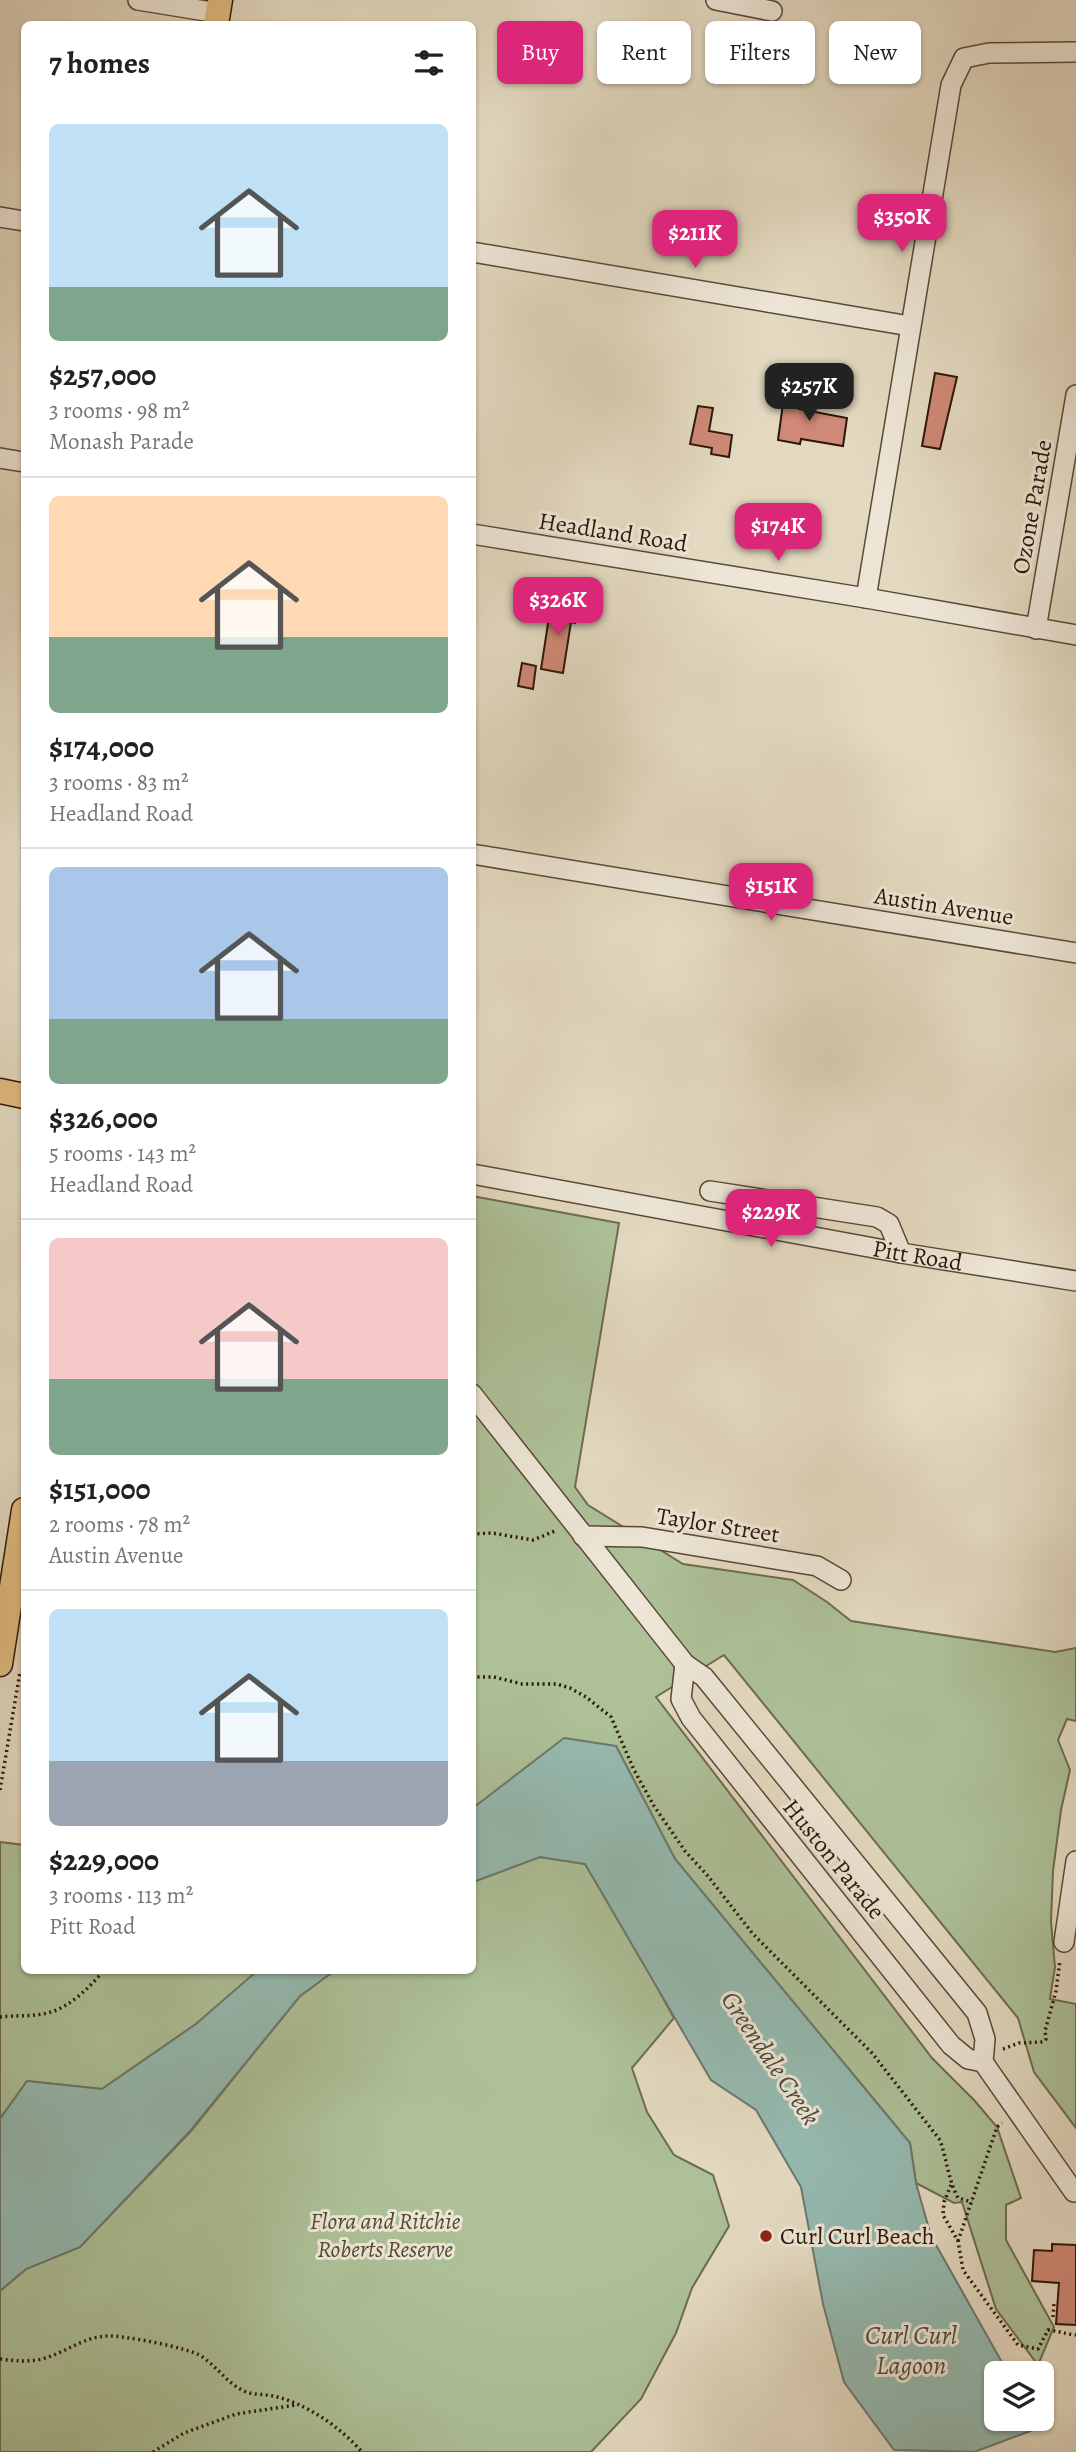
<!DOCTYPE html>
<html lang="en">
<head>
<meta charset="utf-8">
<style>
  body { margin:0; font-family:Alegreya,serif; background:#f2f2f2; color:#222; height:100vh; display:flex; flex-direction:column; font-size:26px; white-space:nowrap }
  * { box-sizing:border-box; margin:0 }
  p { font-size:23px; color:#767676 }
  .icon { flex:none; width:38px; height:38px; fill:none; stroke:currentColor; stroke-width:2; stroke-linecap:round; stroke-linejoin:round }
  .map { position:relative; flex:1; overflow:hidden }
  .drawer { position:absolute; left:21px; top:21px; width:455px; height:1953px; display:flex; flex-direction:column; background:#fff; border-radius:10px; box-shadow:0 2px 5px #0004 }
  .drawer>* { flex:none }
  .guide { position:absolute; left:497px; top:21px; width:472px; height:63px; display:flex; gap:14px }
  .controls { position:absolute; left:984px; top:2361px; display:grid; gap:14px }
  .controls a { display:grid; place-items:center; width:70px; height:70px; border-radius:10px; background:#fff; box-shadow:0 2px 5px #0004; font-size:35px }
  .price { position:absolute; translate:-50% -60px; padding:0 16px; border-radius:14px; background:#db2777; color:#fff; font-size:23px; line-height:46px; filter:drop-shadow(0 2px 4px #0008) }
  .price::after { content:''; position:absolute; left:50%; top:42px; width:21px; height:16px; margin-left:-10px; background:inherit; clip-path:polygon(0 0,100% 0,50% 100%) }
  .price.selected { background:#222; color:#fff }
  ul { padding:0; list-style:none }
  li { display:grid; align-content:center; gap:14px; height:371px; padding:0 28px }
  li+li { border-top:2px solid #e0e0e0 }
  li span { display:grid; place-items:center; height:217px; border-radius:10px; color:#555 }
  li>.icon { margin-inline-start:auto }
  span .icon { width:126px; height:126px; fill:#fffc; stroke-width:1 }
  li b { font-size:30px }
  h2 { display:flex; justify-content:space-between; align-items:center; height:84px; padding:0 28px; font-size:30px }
  .pill { padding:0 24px; border-radius:10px; background:#fff; box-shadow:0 2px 5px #0004; font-size:24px; line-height:63px }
  .pill.selected { background:#db2777; color:#fff }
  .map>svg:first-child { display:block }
</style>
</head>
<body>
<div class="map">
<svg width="1076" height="2452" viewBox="0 0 1076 2452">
  <rect width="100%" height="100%" fill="#e3d9c0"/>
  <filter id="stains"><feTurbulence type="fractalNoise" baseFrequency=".00286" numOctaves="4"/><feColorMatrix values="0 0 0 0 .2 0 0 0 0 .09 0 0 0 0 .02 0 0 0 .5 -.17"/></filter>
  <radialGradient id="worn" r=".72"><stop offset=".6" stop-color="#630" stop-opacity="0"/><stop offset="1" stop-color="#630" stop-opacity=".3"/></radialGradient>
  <!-- green -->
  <g fill="#adc097" stroke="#6d6c51" stroke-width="2">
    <polygon points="472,1196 619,1223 575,1487 588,1505 683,1564 793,1580 827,1602 851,1621 1055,1652 1076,1648 1076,1721 1067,1719 1058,1740 1070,1770 1061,1810 1053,1871 1051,1922 1055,1967 1050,1999 1076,2004 1076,2128 1034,2072 1018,2018 724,1655 656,1697 932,2058 974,2100 997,2127 1021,2198 1006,2205 1006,2240 1054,2327 1038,2365 996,2309 962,2202 954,2203 916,2183 910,2143 675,1859 616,1746 510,1782 473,1808"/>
    <polygon points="0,1842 24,1845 24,1970 258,1971 196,2024 102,2089 27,2081 0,2119"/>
    <polygon points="540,1857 585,1864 626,1931 674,2018 632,2068 647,2112 674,2155 713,2175 729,2226 692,2288 676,2333 641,2399 591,2452 0,2452 0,2291 26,2269 80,2247 191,2131 300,1996 334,1971 472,1970 473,1882"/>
  </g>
  <!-- water -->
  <g fill="#95bab0" stroke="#6b796e" stroke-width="2">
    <polygon points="564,1738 616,1746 675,1859 910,2143 916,2183 931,2236 1008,2373 996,2373 996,2418 1041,2418 1041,2411 1052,2423 974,2452 894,2450 844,2382 823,2304 801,2187 756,2110 711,2080 585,1864 540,1857 473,1882 473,1808"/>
    <polygon points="258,1970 334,1971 300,1996 190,2131 80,2247 26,2269 0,2291 0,2119 27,2081 102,2089 196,2024"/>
  </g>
  <!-- building -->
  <g fill="#cf8976" stroke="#2d180b" stroke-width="2">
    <polygon points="935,373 957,377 940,449 922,446"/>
    <polygon points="785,389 802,392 799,409 847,418 843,446 801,439 800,444 778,440"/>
    <polygon points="698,406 713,408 709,431 732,435 729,457 711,454 712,448 690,444"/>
    <polygon points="554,602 577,606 575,623 571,622 563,673 541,669 549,617 552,618"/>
    <polygon points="522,663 536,666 533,689 518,686"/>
    <polygon points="1052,2244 1076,2245 1076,2325 1056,2324 1059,2283 1032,2281 1034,2250 1052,2251"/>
  </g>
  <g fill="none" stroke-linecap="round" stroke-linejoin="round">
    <defs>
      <g id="minor">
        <polyline points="138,0 218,13"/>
        <polyline points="716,0 772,11"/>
        <polyline points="0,217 24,221"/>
        <polyline points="472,252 910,326"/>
        <polyline points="0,458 24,462"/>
        <polyline points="472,534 866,598 1076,635"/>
        <polyline points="866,598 951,85 964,58 989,53 1076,52"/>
        <polyline points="1036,629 1076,395"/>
        <polyline points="472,854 1076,953"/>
        <path id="s1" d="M472 1174 901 1253 1076 1281"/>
        <polyline points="710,1191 877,1217 889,1224 901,1253"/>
        <polyline points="472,1394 685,1664 704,1677 977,2013 985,2039 983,2062 1074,2192"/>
        <polyline points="583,1536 642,1537 817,1566 841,1580"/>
        <polyline points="685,1664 681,1699 691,1718 951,2045 968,2059 983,2062"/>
        <polyline points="1064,1942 1076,1861"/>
      </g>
      <g id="major">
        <polyline points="216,24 220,0"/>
        <polyline points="0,1091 24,1096"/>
        <polyline points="0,1664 24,1510"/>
      </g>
    </defs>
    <!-- minor casing -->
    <use href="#minor" stroke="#5a4838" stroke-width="22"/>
    <!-- major casing -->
    <use href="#major" stroke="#2d180b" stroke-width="27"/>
    <!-- path -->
    <g stroke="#2d180b" stroke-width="3.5" stroke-dasharray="2 3.5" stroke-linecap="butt">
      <polyline points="472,1534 492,1533 533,1540 555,1531"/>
      <path d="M472 1677H494L522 1684H557L570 1688 586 1697 611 1717 634 1770 654 1806 685 1851 707 1875 753 1934 872 2053 940 2140C947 2160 948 2179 958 2198L972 2202"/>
      <polyline points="0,1790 20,1672"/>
      <path d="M0 2017C16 2015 35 2017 51 2012 71 2006 91 1986 104 1970"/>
      <polyline points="1003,2049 1019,2043 1043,2042 1046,2039 1045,2031 1056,1991 1060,1960"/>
      <path d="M951 2185 944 2202 943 2215 958 2241 963 2270 1018 2345 1038 2349 1048 2330C1058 2331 1066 2334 1076 2335"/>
      <polyline points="958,2241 997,2127 1002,2123"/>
      <polyline points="1053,2317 1054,2303"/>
      <path d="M0 2359C15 2361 28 2362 42 2359 65 2353 83 2337 107 2336 123 2335 189 2348 201 2356 218 2367 227 2384 246 2392 255 2395 264 2394 273 2396 306 2403 340 2427 362 2452"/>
      <polyline points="153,2452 184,2433 236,2414 296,2405"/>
    </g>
    <!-- minor -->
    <use href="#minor" stroke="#ede6d6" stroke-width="19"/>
    <!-- major -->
    <use href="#major" stroke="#e2bc80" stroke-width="24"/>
  </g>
  <!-- markers -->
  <circle fill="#8f2418" stroke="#ede6d6" stroke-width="2.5" cx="766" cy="2236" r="7"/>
  <g text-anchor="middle" stroke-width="6" stroke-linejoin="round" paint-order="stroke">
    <!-- street labels -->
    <g font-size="24" fill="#2d180b" stroke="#ede6d6">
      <text transform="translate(1032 507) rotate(-80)" y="8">Ozone Parade</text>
      <text transform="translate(613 532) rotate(9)" y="8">Headland Road</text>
      <text transform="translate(944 906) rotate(9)" y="8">Austin Avenue</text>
      <text dy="8" stroke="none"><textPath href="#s1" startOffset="453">Pitt Road</textPath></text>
      <text transform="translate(718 1525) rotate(9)" y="8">Taylor Street</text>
      <text transform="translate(834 1859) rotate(51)" y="8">Huston Parade</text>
    </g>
    <!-- park labels -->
    <g font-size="24" font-style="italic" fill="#534a35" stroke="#ede6d6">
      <text x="385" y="2229">Flora and Ritchie<tspan x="385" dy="28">Roberts Reserve</tspan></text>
    </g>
    <!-- poi labels -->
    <g font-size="24" fill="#2d180b" stroke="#ede6d6" text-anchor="start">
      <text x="780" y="2244">Curl Curl Beach</text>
    </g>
    <!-- water labels -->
    <g font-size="26" font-style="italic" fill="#4c493d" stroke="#ede6d6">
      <text transform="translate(771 2058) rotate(56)" y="9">Greendale Creek</text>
      <text x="911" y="2344">Curl Curl<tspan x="911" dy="30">Lagoon</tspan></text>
    </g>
  </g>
  <rect width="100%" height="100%" filter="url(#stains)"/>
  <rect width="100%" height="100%" fill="url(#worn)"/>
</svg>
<div class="controls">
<a><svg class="icon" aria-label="layers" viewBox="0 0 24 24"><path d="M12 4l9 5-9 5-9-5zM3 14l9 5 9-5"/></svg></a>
</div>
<b class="price" style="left:902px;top:254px">$350K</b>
<b class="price" style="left:695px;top:270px">$211K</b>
<b class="price selected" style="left:809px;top:423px">$257K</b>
<b class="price" style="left:778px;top:563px">$174K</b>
<b class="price" style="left:558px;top:637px">$326K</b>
<b class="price" style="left:771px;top:923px">$151K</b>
<b class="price" style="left:771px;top:1249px">$229K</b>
<div class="guide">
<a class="pill selected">Buy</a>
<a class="pill">Rent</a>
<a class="pill">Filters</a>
<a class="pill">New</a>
</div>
<section class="drawer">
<h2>7 homes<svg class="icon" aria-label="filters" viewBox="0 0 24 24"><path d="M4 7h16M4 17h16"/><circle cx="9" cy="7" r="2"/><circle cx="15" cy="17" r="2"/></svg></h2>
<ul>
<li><span style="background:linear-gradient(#bfe0f5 75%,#7fa58c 0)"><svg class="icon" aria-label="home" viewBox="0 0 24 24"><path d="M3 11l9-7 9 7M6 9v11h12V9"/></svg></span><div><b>$257,000</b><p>3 rooms · 98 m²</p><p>Monash Parade</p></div></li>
<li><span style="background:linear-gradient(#ffd9b3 65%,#7fa58c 0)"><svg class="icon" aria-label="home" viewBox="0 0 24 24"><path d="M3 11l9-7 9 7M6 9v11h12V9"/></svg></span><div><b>$174,000</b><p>3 rooms · 83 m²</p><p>Headland Road</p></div></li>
<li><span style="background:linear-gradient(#a9c7e8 70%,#7fa58c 0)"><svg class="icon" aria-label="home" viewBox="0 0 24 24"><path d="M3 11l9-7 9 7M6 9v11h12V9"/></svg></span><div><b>$326,000</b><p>5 rooms · 143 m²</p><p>Headland Road</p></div></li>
<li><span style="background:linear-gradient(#f6c9c9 65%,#7fa58c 0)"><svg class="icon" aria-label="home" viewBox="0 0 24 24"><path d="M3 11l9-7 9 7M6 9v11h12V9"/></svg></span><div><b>$151,000</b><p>2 rooms · 78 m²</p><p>Austin Avenue</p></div></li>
<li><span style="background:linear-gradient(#bfe0f5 70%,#9aa5b1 0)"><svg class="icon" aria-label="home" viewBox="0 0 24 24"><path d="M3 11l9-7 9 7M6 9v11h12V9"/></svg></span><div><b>$229,000</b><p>3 rooms · 113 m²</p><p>Pitt Road</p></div></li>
</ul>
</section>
</div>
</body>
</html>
